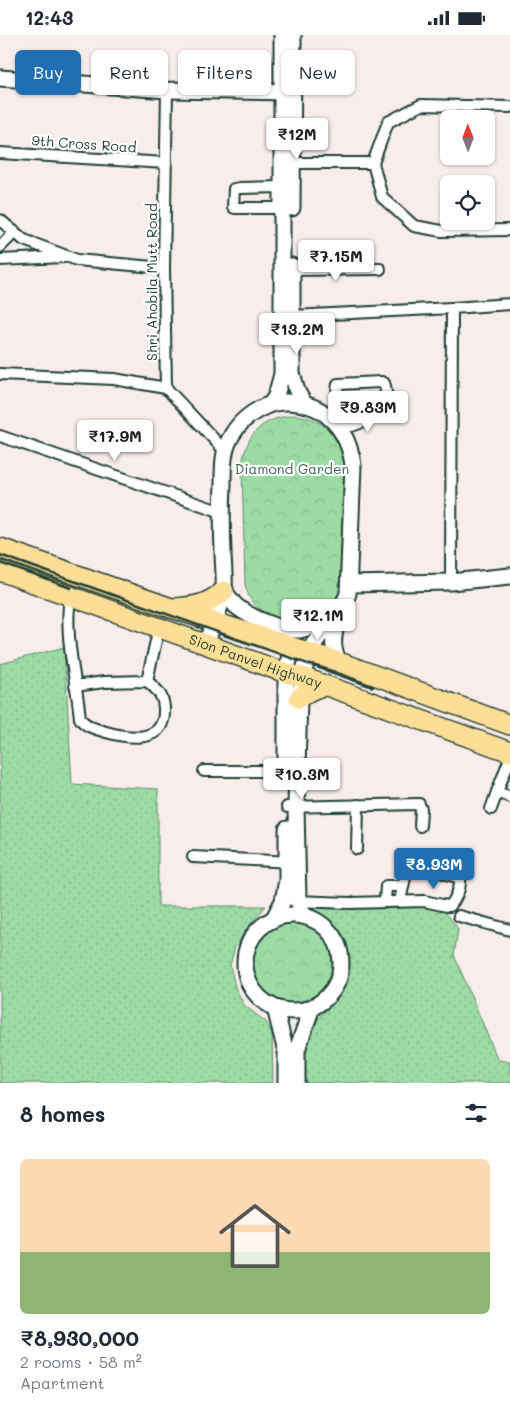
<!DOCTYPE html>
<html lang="en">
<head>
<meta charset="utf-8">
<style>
  body { margin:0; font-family:Mali,sans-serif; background:#f2f2f3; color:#1f2937; height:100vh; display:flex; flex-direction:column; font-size:19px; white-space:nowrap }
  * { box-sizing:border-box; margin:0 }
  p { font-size:16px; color:#747a83 }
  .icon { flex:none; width:28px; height:28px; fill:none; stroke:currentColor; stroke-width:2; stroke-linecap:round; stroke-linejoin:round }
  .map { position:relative; height:1048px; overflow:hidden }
  .side { display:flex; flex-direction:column; background:#fff; flex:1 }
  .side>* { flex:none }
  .guide { position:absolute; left:15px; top:15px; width:480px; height:45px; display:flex; gap:10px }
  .needle { width:32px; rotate:359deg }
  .buttons { position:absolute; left:440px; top:75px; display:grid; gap:10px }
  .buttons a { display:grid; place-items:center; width:55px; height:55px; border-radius:8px; background:#fff; box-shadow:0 1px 4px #0004; font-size:25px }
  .price { position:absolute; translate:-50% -42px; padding:0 11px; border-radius:5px; background:#fff; color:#222; font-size:16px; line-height:32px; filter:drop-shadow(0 1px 2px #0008) }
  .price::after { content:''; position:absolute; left:50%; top:30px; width:15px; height:11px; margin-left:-8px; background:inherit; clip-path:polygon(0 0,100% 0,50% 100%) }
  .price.current { background:#1f6fb2; color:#fff }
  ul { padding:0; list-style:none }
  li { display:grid; align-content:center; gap:10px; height:265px; padding:0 20px }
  li span { display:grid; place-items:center; height:155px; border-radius:8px; color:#555 }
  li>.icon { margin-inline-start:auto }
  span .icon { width:90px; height:90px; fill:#fffc; stroke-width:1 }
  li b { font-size:21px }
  h2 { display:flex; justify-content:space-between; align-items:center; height:60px; padding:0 20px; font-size:21px }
  .pill { padding:0 18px; border-radius:8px; background:#fff; box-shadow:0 1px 4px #0004; font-size:18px; line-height:45px }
  .pill.current { background:#1f6fb2; color:#fff }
  .status { display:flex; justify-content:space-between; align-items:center; height:35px; padding:0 25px; background:#fff; direction:ltr }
  .status svg { height:14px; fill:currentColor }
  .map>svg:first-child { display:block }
</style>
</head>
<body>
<div class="status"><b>12:43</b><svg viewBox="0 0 49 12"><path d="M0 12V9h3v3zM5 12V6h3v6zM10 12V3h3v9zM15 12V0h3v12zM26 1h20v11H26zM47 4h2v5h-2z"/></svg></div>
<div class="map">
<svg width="510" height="1048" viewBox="0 0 510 1048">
  <defs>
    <pattern id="grass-dots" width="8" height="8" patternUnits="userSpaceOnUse" patternTransform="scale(1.25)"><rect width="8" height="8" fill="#9cdba4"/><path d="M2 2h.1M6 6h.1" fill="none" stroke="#86bd8e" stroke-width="1.8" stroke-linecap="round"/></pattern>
    <pattern id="park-crowns" width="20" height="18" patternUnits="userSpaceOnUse" patternTransform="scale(1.25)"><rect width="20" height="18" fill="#9cdba4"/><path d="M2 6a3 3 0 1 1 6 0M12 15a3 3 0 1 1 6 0" fill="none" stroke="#86bd8e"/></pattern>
  </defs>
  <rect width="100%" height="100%" fill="#f8edeb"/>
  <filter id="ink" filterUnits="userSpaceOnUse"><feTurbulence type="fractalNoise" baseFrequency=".02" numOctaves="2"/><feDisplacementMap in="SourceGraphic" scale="10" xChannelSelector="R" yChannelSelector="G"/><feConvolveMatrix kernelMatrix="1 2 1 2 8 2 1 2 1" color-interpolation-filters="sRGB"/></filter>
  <g filter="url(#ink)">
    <!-- grass -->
    <g fill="url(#grass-dots)" stroke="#5e8c6c">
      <polygon points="64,612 72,749 158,754 158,871 266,871 247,893 235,912 230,930 235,952 244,970 266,987 272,998 273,1048 0,1048 0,629"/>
      <polygon points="309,871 418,871 444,875 458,894 454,920 498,1025 510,1026 510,1048 304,1048 304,1016 313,990 348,948 349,933 340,900 324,882"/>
    </g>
    <!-- park -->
    <g fill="url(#park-crowns)" stroke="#5e8c6c">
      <path d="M295 380C323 383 340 401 344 429L340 554C335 566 329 579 317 585 300 593 265 581 253 568 249 563 247 556 245 550L242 431C246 398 262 383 295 380Z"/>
      <circle cx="293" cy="928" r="41"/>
    </g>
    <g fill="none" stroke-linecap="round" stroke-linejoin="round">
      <defs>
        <g id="street">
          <polyline points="167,55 164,233 166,353 225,416"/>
          <polyline points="510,72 421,70 388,87 373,128 382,162 414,191 442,196 510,195"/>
          <polyline points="0,118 166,128"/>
          <polyline points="287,128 373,128"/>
          <polyline points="282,152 239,153 234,154 233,172 235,173 282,173"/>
          <polyline points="0,185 24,205 77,225 164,233"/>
          <polyline points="0,212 15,197"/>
          <polyline points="0,225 64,222"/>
          <polyline points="292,235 380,234"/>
          <polyline points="292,281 452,273"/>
          <polyline points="0,339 114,344 166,353"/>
          <path d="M381 347 384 348C387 355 387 369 383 375 367 375 341 382 338 361 337 356 337 353 338 349Z"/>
          <path d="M340 394C353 390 366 390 369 375"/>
          <polyline points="0,401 222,477"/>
          <polyline points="451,547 452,273 510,269"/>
          <path d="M70 561C64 604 76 641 80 683 85 692 97 694 106 697 127 703 163 709 164 678 165 662 158 655 147 646L104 647 75 651"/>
          <polyline points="147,646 159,592"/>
          <polyline points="204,736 293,736"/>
          <polyline points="497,757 510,723"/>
          <polyline points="287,772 419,769 421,774 420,791"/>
          <polyline points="491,774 497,757 510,762"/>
          <polyline points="357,814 358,770"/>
          <polyline points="193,822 292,827"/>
          <path d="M294 866 350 868 424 866 447 871H450C456 864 461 852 460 843L412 828 407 833 400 866"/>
          <polyline points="385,867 386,851 403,851"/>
          <polyline points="459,881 510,895"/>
        </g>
        <g id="secondary">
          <polyline points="0,43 167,55 291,57"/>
          <polyline points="292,173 293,0"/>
          <polyline points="292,231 292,338 297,356 304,369"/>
          <polyline points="271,369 276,361 282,339 282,0"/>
          <polyline points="349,549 451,547 510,541"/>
          <path d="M224 556C228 561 232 567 236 571 249 582 282 596 299 595 310 593 321 588 332 583"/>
          <path d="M338 581C334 601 330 609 339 627"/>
          <path d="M206 609C211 594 223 569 224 555 225 542 223 529 223 516 222 493 222 471 223 448 223 431 223 414 232 400 240 386 252 377 266 371 283 364 306 367 321 376 341 389 350 407 353 430L348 559 338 580 321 599 308 617 299 663 296 771 298 866 304 881"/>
          <polyline points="286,731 286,638 292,612"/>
          <circle cx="293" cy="928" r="48"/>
          <polyline points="274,883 283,866 287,845 287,794"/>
          <polyline points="275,973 286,1017 286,1048"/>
          <polyline points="297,1048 297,1015 312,972"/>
        </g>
        <g id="highway">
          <polyline points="0,513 171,573 339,627 510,690"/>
          <path id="s1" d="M0 536 286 638 302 642 510 717"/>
          <path d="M175 573C197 571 206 570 224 556"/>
          <path d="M299 663C307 657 316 651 327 651"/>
        </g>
      </defs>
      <!-- street casing -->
      <use href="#street" stroke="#1f3d34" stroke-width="14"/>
      <!-- secondary casing -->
      <use href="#secondary" stroke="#1f3d34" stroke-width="19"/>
      <!-- highway casing -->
      <use href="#highway" stroke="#1f3d34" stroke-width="22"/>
      <!-- street -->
      <use href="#street" stroke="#fff" stroke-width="10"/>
      <!-- secondary -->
      <use href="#secondary" stroke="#fff" stroke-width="15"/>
      <!-- highway -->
      <use href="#highway" stroke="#fdde96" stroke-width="19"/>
      <!-- rail -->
      <g stroke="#1f3d34" stroke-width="2.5">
        <polyline points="0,520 373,652"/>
        <polyline points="0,528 71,553"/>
      </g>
    </g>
  </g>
  <g text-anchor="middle" stroke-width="4.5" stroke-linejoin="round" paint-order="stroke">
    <!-- street labels -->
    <g font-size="14" fill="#1f3d34" stroke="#fff">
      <text transform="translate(84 109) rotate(4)" y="5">9th Cross Road</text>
      <text transform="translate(152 247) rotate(-90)" y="5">Shri Ahobila Mutt Road</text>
      <text dy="5" stroke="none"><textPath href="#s1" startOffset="271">Sion Panvel Highway</textPath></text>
    </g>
    <!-- park labels -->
    <g font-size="14" fill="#3e6450" stroke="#fff">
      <text x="292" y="439">Diamond Garden</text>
    </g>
  </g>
</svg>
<div class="buttons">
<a><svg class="needle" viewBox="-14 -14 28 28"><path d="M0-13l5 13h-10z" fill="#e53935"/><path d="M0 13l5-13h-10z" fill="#747a83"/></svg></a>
<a><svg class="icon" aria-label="locate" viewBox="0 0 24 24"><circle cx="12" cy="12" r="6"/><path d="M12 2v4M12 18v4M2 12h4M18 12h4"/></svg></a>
</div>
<b class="price" style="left:297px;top:125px">₹12M</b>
<b class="price" style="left:336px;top:247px">₹7.15M</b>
<b class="price" style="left:297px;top:320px">₹13.2M</b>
<b class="price" style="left:368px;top:398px">₹9.83M</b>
<b class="price" style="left:115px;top:427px">₹17.9M</b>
<b class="price" style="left:318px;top:606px">₹12.1M</b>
<b class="price" style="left:302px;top:765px">₹10.3M</b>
<b class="price current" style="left:434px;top:855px">₹8.93M</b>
<div class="guide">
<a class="pill current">Buy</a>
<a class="pill">Rent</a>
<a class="pill">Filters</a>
<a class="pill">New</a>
</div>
</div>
<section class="side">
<h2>8 homes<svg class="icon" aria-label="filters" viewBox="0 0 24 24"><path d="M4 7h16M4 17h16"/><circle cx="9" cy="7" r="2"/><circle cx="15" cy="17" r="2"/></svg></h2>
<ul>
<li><span style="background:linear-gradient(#ffd9b3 60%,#8fb573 0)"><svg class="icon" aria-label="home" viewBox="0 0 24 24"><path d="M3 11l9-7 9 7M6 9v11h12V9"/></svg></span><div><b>₹8,930,000</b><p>2 rooms · 58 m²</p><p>Apartment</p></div></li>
</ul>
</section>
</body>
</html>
